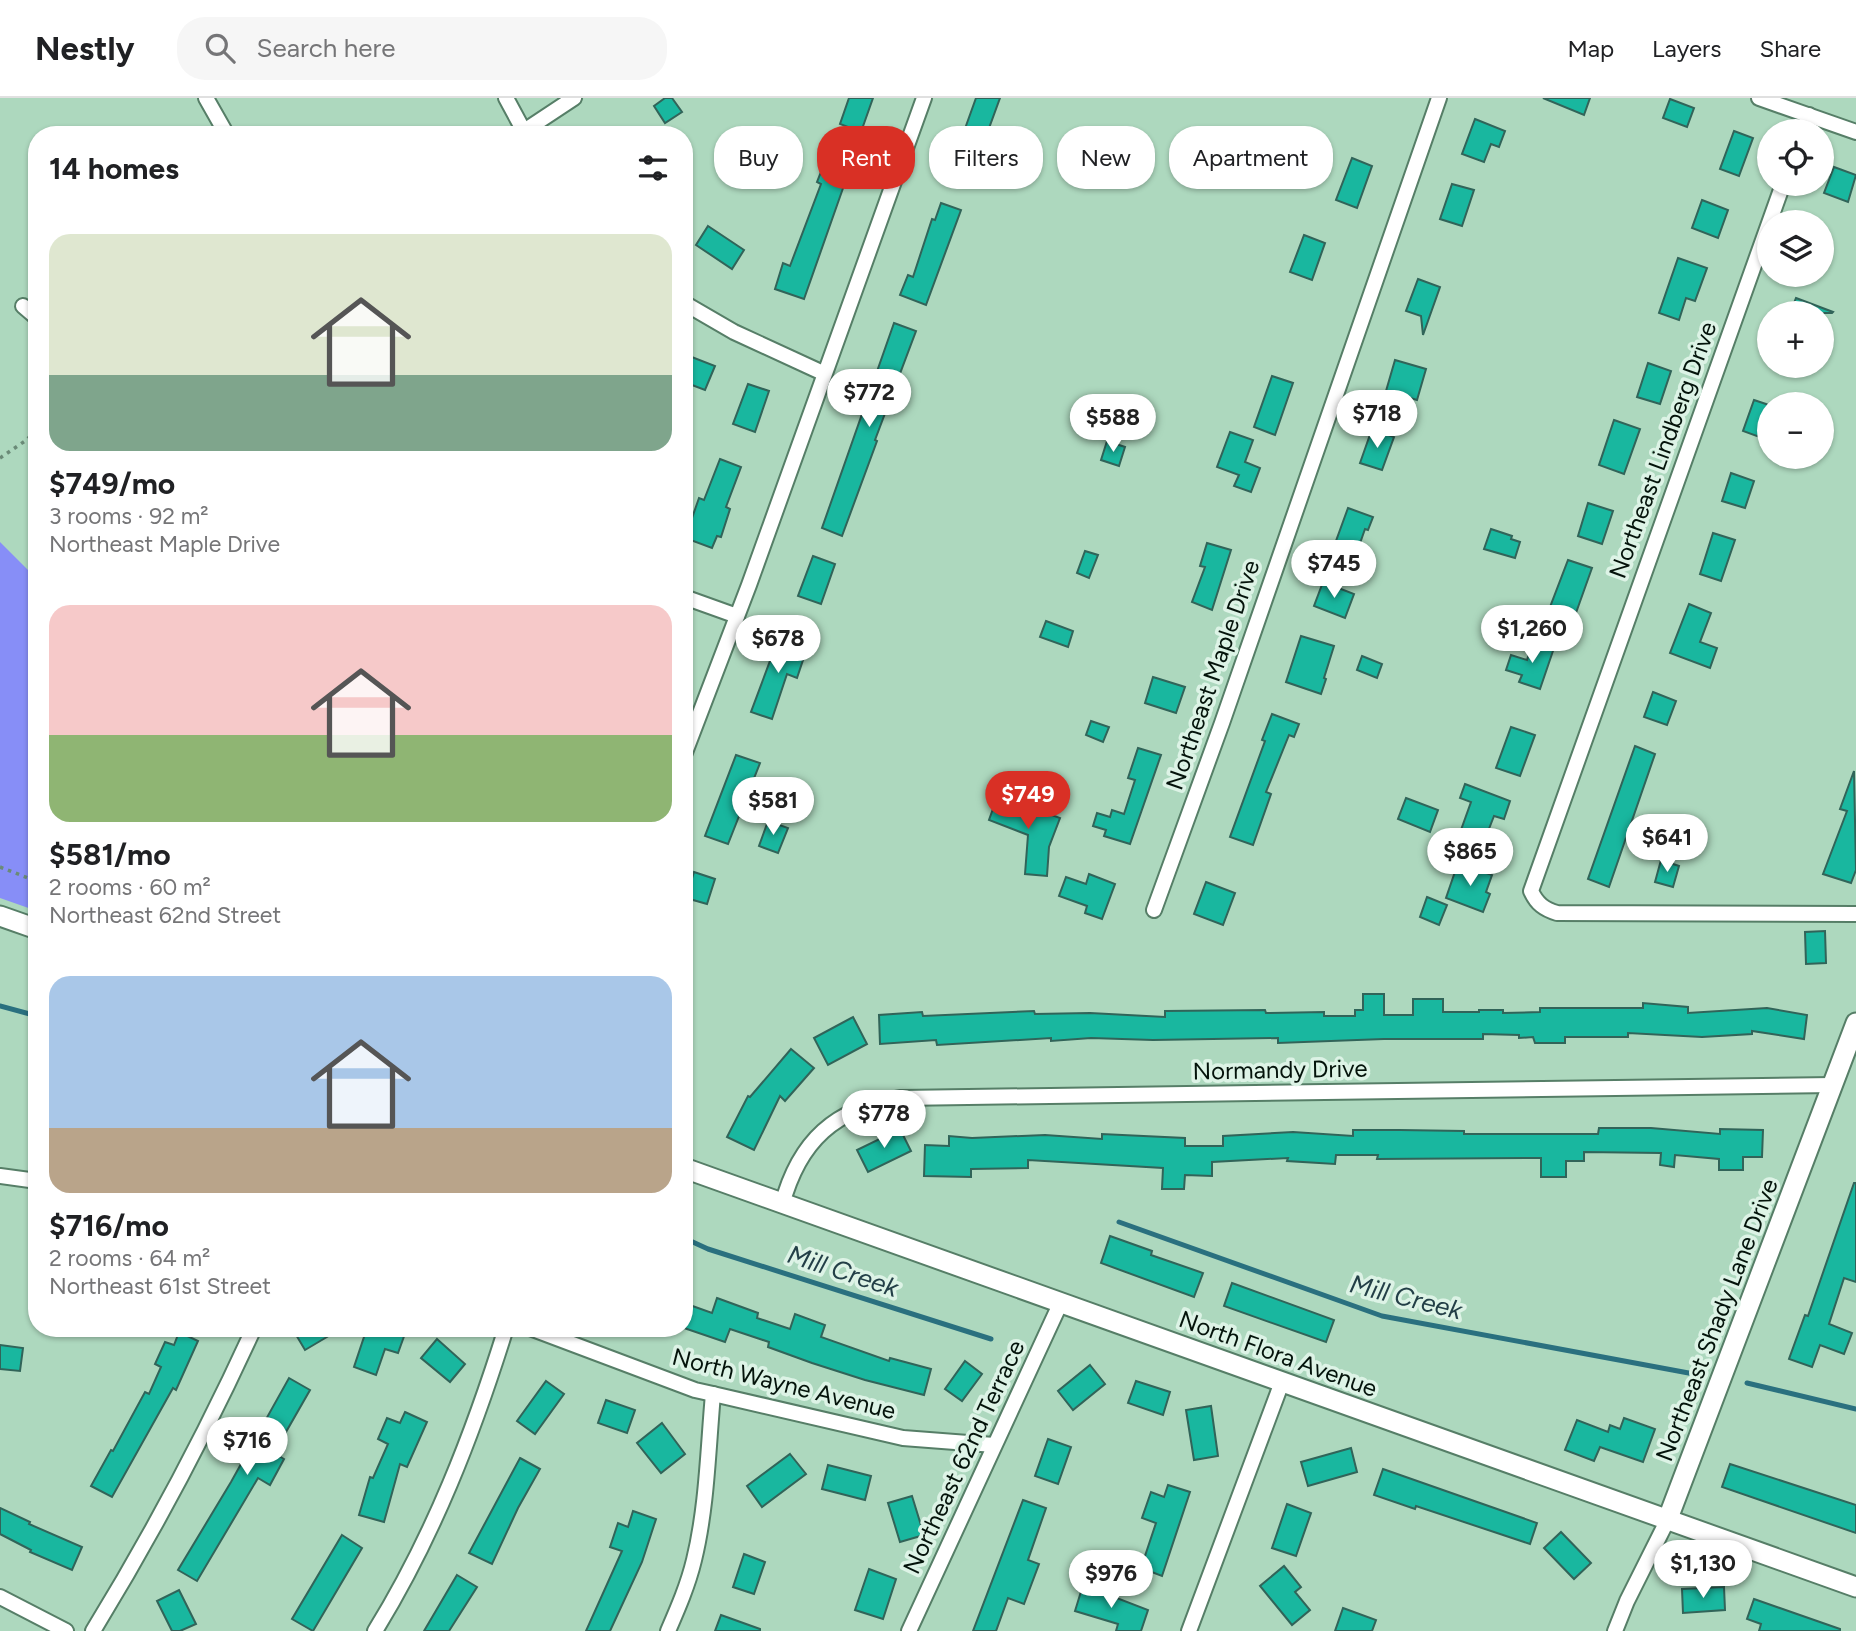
<!DOCTYPE html>
<html lang="en">
<head>
<meta charset="utf-8">
<style>
  body { margin:0; font-family:Figtree,sans-serif; background:#f6f6f6; color:#202124; height:100vh; display:flex; flex-direction:column; font-size:26px; white-space:nowrap }
  * { box-sizing:border-box; margin:0 }
  p { font-size:23px; color:#757577 }
  .icon { flex:none; width:38px; height:38px; fill:none; stroke:currentColor; stroke-width:2; stroke-linecap:round; stroke-linejoin:round }
  .map { position:relative; flex:1; overflow:hidden }
  .side { position:absolute; left:28px; top:28px; width:665px; height:1211px; display:flex; flex-direction:column; background:#fff; border-radius:28px; box-shadow:0 2px 5px #0004 }
  .side>* { flex:none }
  .banner { position:absolute; left:714px; top:28px; width:665px; height:63px; display:flex; gap:14px }
  .tools { position:absolute; left:1757px; top:21px; display:grid; gap:14px }
  .tools a { display:grid; place-items:center; width:77px; height:77px; border-radius:50%; background:#fff; box-shadow:0 2px 5px #0004; font-size:35px }
  .price { position:absolute; translate:-50% -60px; padding:0 16px; border-radius:24px; background:#fff; color:#222; font-size:23px; line-height:46px; filter:drop-shadow(0 2px 4px #0008) }
  .price::after { content:''; position:absolute; left:50%; top:42px; width:21px; height:16px; margin-left:-10px; background:inherit; clip-path:polygon(0 0,100% 0,50% 100%) }
  .price.selected { background:#d93025; color:#fff }
  ul { padding:0; list-style:none }
  li { display:grid; align-content:center; gap:14px; height:371px; padding:0 21px }
  li span { display:grid; place-items:center; height:217px; border-radius:21px; color:#555 }
  li>.icon { margin-inline-start:auto }
  span .icon { width:126px; height:126px; fill:#fffc; stroke-width:1 }
  li b { font-size:30px }
  h2 { display:flex; justify-content:space-between; align-items:center; height:84px; padding:0 21px; font-size:30px }
  .tag { padding:0 24px; border-radius:28px; background:#fff; box-shadow:0 2px 5px #0004; font-size:24px; line-height:63px }
  .tag.selected { background:#d93025; color:#fff }
  header { display:flex; align-items:center; gap:42px; box-sizing:border-box; height:98px; padding:0 35px; background:#fff; border-bottom:2px solid #e0e0e0 }
  header strong { font-size:33px }
  nav { display:flex; gap:38px; margin-inline-start:auto; font-size:24px }
  .search { width:490px; height:63px; background:#f6f6f6; display:flex; align-items:center; gap:18px; box-sizing:border-box; padding:0 24px; border-radius:28px; color:#757577; font-size:26px }
  .map>svg:first-child { display:block }
</style>
</head>
<body>
<header>
<strong>Nestly</strong>
<div class="search"><svg class="icon" aria-label="search" viewBox="0 0 24 24"><circle cx="10" cy="10" r="6"/><path d="M15 15l6 6"/></svg>Search here</div>
<nav><a>Map</a><a>Layers</a><a>Share</a></nav>
</header>
<div class="map">
<svg width="1856" height="1533" viewBox="0 0 1856 1533">
  <rect width="100%" height="100%" fill="#add8be"/>
  <!-- green -->
  <polygon fill="#878ef7" points="0,444 37,481 37,813 0,800"/>
  <g fill="none" stroke-linecap="round" stroke-linejoin="round">
    <!-- stream -->
    <g stroke="#2a707f" stroke-width="5">
      <polyline points="0,908 37,918"/>
      <polyline points="1119,1124 1382,1218 1694,1276"/>
      <polyline points="684,1140 708,1151 991,1241"/>
      <polyline points="1747,1285 1856,1311"/>
    </g>
  </g>
  <!-- building -->
  <g fill="#19b79f" stroke="#316459" stroke-width="2">
    <polygon points="665,0 672,0 682,14 665,25 654,8"/>
    <polygon points="849,0 873,0 861,34 840,26"/>
    <polygon points="976,0 1000,0 969,85 948,78"/>
    <polygon points="1543,0 1590,0 1584,17"/>
    <polygon points="1670,1 1694,10 1687,29 1663,20"/>
    <polygon points="1475,21 1505,33 1499,49 1491,46 1484,64 1462,56"/>
    <polygon points="1734,33 1753,40 1739,78 1720,71"/>
    <polygon points="830,51 854,59 804,201 775,191 783,165 790,168 821,86 817,84"/>
    <polygon points="1352,60 1372,68 1357,110 1336,102"/>
    <polygon points="1834,69 1856,77 1848,104 1824,95"/>
    <polygon points="1452,86 1474,92 1462,128 1440,121"/>
    <polygon points="1702,102 1728,112 1718,140 1692,130"/>
    <polygon points="941,105 961,112 926,207 900,197 908,177 913,179 932,121 935,122"/>
    <polygon points="708,128 744,152 732,171 696,147"/>
    <polygon points="1304,137 1325,145 1312,182 1290,174"/>
    <polygon points="1678,160 1707,170 1695,203 1686,200 1679,222 1659,215"/>
    <polygon points="1418,181 1440,189 1423,237 1421,218 1406,213"/>
    <polygon points="1796,200 1833,214 1832,215 1790,215"/>
    <polygon points="894,225 916,233 875,342 877,343 842,438 822,430"/>
    <polygon points="684,256 715,268 705,292 684,284"/>
    <polygon points="1395,262 1426,271 1417,302 1386,293"/>
    <polygon points="1648,265 1671,273 1660,306 1637,299"/>
    <polygon points="1272,278 1293,285 1275,337 1254,329"/>
    <polygon points="748,286 769,293 755,334 733,326"/>
    <polygon points="1754,302 1769,307 1769,329 1765,341 1743,333"/>
    <polygon points="1614,322 1640,331 1624,376 1599,367"/>
    <polygon points="1372,331 1394,339 1382,372 1360,365"/>
    <polygon points="1230,334 1253,342 1245,364 1260,370 1251,394 1234,388 1239,377 1217,369"/>
    <polygon points="1107,343 1125,349 1119,368 1101,362"/>
    <polygon points="720,361 741,369 726,409 730,411 721,439 717,438 712,450 685,440 699,400 704,402"/>
    <polygon points="1731,375 1754,383 1745,410 1722,403"/>
    <polygon points="1588,405 1613,413 1602,446 1578,438"/>
    <polygon points="1348,410 1373,419 1368,432 1365,431 1358,451 1336,443"/>
    <polygon points="1491,431 1512,438 1511,441 1520,444 1515,460 1484,451"/>
    <polygon points="1713,435 1735,442 1721,483 1700,476"/>
    <polygon points="1207,445 1231,452 1212,512 1192,504 1205,469 1200,468"/>
    <polygon points="1085,453 1098,457 1089,480 1077,475"/>
    <polygon points="813,458 835,466 821,506 798,498"/>
    <polygon points="1568,462 1592,470 1572,526 1547,517"/>
    <polygon points="1323,484 1354,496 1345,520 1314,508"/>
    <polygon points="1689,506 1711,515 1700,544 1717,550 1710,570 1670,555"/>
    <polygon points="1046,523 1073,533 1068,549 1040,539"/>
    <polygon points="780,536 801,543 796,556 804,559 797,580 787,576 772,621 751,614"/>
    <polygon points="1301,538 1334,548 1324,580 1326,581 1321,596 1286,584"/>
    <polygon points="1533,543 1554,550 1540,591 1519,584 1522,577 1506,572 1511,557 1527,562"/>
    <polygon points="1362,558 1382,566 1377,580 1357,572"/>
    <polygon points="1153,579 1185,589 1176,615 1145,605"/>
    <polygon points="1653,594 1676,603 1667,627 1644,619"/>
    <polygon points="1272,616 1299,626 1294,639 1289,637 1266,694 1271,696 1253,747 1230,739 1265,643 1262,642"/>
    <polygon points="1091,623 1109,629 1103,644 1086,637"/>
    <polygon points="1511,629 1535,637 1520,678 1496,670"/>
    <polygon points="1635,648 1655,656 1609,789 1588,781"/>
    <polygon points="1138,650 1161,657 1130,746 1104,738 1106,732 1093,728 1097,715 1110,719 1112,712 1124,716 1135,682 1128,680"/>
    <polygon points="736,657 760,665 728,746 705,738"/>
    <polygon points="1854,673 1856,772 1851,785 1823,776 1847,713 1840,711"/>
    <polygon points="1465,686 1510,703 1504,721 1494,718 1485,741 1461,732 1471,704 1460,700"/>
    <polygon points="998,697 1060,720 1049,749 1047,778 1025,776 1028,737 989,722"/>
    <polygon points="1406,700 1438,712 1430,734 1398,721"/>
    <polygon points="768,723 788,730 778,755 759,748"/>
    <polygon points="1661,762 1679,768 1673,789 1655,784"/>
    <polygon points="1458,765 1492,777 1486,794 1490,796 1483,814 1446,800"/>
    <polygon points="694,774 715,781 707,806 686,800"/>
    <polygon points="1089,776 1115,786 1102,821 1085,815 1087,808 1059,798 1066,779 1086,786"/>
    <polygon points="1206,784 1235,795 1223,827 1194,816"/>
    <polygon points="1427,799 1447,807 1439,827 1420,819"/>
    <polygon points="1825,833 1826,865 1806,866 1805,834"/>
    <polygon points="1363,896 1384,896 1384,917 1413,917 1413,901 1443,901 1443,914 1479,914 1479,912 1503,912 1503,915 1540,914 1540,910 1643,910 1643,905 1688,909 1688,915 1767,910 1807,917 1804,941 1752,933 1752,936 1702,939 1628,935 1628,939 1565,939 1565,945 1535,945 1533,939 1519,940 1519,937 1483,936 1483,941 1384,941 1278,945 1278,940 1153,942 1091,940 1051,943 1051,940 937,947 936,942 880,946 879,917 922,914 923,918 1034,913 1035,916 1090,915 1165,919 1165,913 1265,912 1266,915 1324,914 1324,918 1355,918 1355,912 1363,912"/>
    <polygon points="853,919 867,946 828,967 814,940"/>
    <polygon points="791,951 814,970 785,1003 780,998 754,1052 727,1039 748,998 750,999"/>
    <polygon points="1599,1030 1651,1030 1720,1036 1720,1031 1763,1032 1762,1059 1743,1059 1743,1072 1719,1072 1719,1061 1675,1057 1674,1069 1660,1067 1661,1055 1584,1054 1584,1063 1566,1063 1566,1079 1541,1079 1541,1060 1377,1061 1378,1057 1336,1057 1335,1066 1287,1063 1288,1060 1212,1064 1212,1078 1185,1077 1184,1091 1162,1091 1163,1070 1028,1062 1028,1070 971,1071 971,1079 924,1078 925,1047 949,1048 949,1038 972,1040 1045,1037 1102,1041 1102,1036 1185,1040 1185,1048 1223,1048 1223,1038 1293,1034 1353,1038 1353,1032 1400,1032 1464,1033 1464,1036 1598,1036"/>
    <polygon points="900,1031 911,1053 868,1074 857,1052"/>
    <polygon points="1854,1085 1856,1085 1856,1184 1844,1180 1829,1226 1852,1235 1844,1256 1820,1247 1812,1269 1789,1261 1805,1217 1808,1218"/>
    <polygon points="1110,1138 1152,1153 1151,1157 1203,1175 1194,1199 1101,1165"/>
    <polygon points="1232,1185 1334,1222 1326,1244 1224,1208"/>
    <polygon points="717,1200 758,1215 757,1220 790,1231 795,1216 825,1227 821,1239 889,1263 890,1260 931,1271 924,1297 865,1282 812,1265 768,1249 769,1244 730,1231 725,1244 684,1230 684,1205 712,1215"/>
    <polygon points="292,1230 342,1230 305,1252"/>
    <polygon points="367,1230 407,1230 398,1255 385,1251 376,1277 354,1269"/>
    <polygon points="179,1234 198,1243 176,1292 173,1290 112,1399 91,1388 111,1352 113,1353 145,1294 149,1296 161,1269 155,1266 165,1244 174,1247"/>
    <polygon points="437,1241 465,1266 450,1284 421,1260"/>
    <polygon points="0,1247 23,1250 20,1273 0,1271"/>
    <polygon points="965,1263 982,1276 962,1303 945,1291"/>
    <polygon points="1090,1267 1105,1286 1073,1312 1058,1293"/>
    <polygon points="289,1280 310,1292 274,1355 284,1361 270,1387 258,1380 197,1483 178,1472 231,1384"/>
    <polygon points="546,1283 564,1296 535,1336 517,1323"/>
    <polygon points="1136,1283 1170,1294 1163,1317 1128,1305"/>
    <polygon points="606,1302 635,1312 627,1335 598,1325"/>
    <polygon points="1211,1308 1218,1358 1194,1362 1186,1312"/>
    <polygon points="405,1314 427,1324 407,1369 400,1366 384,1424 359,1417 370,1379 373,1380 388,1346 378,1341 387,1320 400,1325"/>
    <polygon points="1624,1320 1655,1331 1643,1364 1600,1349 1594,1363 1565,1352 1577,1322 1608,1334 1610,1327 1620,1331"/>
    <polygon points="662,1325 685,1356 661,1375 637,1345"/>
    <polygon points="1048,1341 1071,1349 1058,1386 1035,1378"/>
    <polygon points="1351,1350 1357,1374 1308,1388 1301,1364"/>
    <polygon points="790,1356 806,1376 762,1409 747,1388"/>
    <polygon points="520,1360 540,1371 518,1410 492,1466 469,1455"/>
    <polygon points="1730,1366 1856,1407 1856,1435 1722,1389"/>
    <polygon points="828,1367 871,1378 865,1402 822,1391"/>
    <polygon points="1383,1371 1537,1425 1530,1446 1416,1408 1415,1411 1374,1397"/>
    <polygon points="1168,1387 1190,1394 1162,1478 1141,1470 1156,1425 1142,1420 1151,1394 1164,1399"/>
    <polygon points="912,1398 924,1437 900,1444 888,1405"/>
    <polygon points="1023,1402 1046,1410 1028,1462 1039,1466 1024,1506 1008,1500 996,1533 973,1533"/>
    <polygon points="1287,1406 1311,1415 1296,1458 1272,1450"/>
    <polygon points="0,1410 30,1424 29,1426 82,1449 72,1472 30,1454 31,1452 0,1436"/>
    <polygon points="633,1413 656,1421 642,1464 610,1533 586,1533 622,1453 610,1449 618,1425 628,1429"/>
    <polygon points="1561,1434 1591,1465 1574,1481 1544,1450"/>
    <polygon points="342,1437 362,1450 313,1533 292,1521"/>
    <polygon points="744,1456 765,1464 754,1496 733,1489"/>
    <polygon points="1284,1468 1301,1489 1295,1494 1310,1512 1292,1527 1260,1488"/>
    <polygon points="869,1471 896,1481 883,1521 855,1512"/>
    <polygon points="457,1477 477,1489 449,1533 424,1533"/>
    <polygon points="1083,1487 1148,1512 1141,1533 1116,1533 1118,1526 1075,1513"/>
    <polygon points="1724,1489 1725,1512 1683,1515 1682,1491"/>
    <polygon points="179,1492 196,1526 180,1533 172,1533 157,1503"/>
    <polygon points="1754,1501 1840,1531 1840,1533 1759,1533 1761,1526 1747,1521"/>
    <polygon points="1343,1510 1376,1522 1372,1533 1335,1533"/>
    <polygon points="721,1517 760,1531 760,1533 715,1533"/>
  </g>
  <g fill="none" stroke-linecap="round" stroke-linejoin="round">
    <defs>
      <g id="street">
        <polyline points="206,0 227,37"/>
        <polyline points="506,0 526,37"/>
        <polyline points="1759,0 1856,34"/>
        <polyline points="1803,33 1809,17"/>
        <polyline points="518,37 574,0"/>
        <path d="M1783 86 1531 793C1537 806 1544 811 1557 815L1856 816"/>
        <polyline points="684,205 734,234 823,275"/>
        <polyline points="23,208 37,220"/>
        <polyline points="684,499 737,518"/>
        <polyline points="684,657 749,487 924,0"/>
        <polyline points="1154,812 1222,625 1439,0"/>
        <polyline points="0,1078 37,1083"/>
        <path d="M782 1107C799 1043 835 1010 901 1000L1833 987"/>
        <polyline points="530,1230 695,1292 713,1296 903,1340 994,1347"/>
        <polyline points="0,1499 66,1533"/>
        <path d="M93 1533C153 1435 206 1335 254 1230"/>
        <path d="M375 1533C433 1439 473 1336 506 1230"/>
        <path d="M668 1533C678 1510 688 1487 694 1462 707 1409 708 1351 713 1296"/>
        <polyline points="909,1533 1061,1204"/>
        <polyline points="1189,1533 1282,1284"/>
        <polyline points="1615,1533 1627,1503 1667,1423"/>
      </g>
      <g id="secondary">
        <polyline points="0,818 37,831"/>
        <polyline points="684,1070 1856,1489"/>
        <polyline points="1667,1423 1856,925"/>
      </g>
    </defs>
    <!-- street casing -->
    <use href="#street" stroke="#567e67" stroke-width="18"/>
    <!-- secondary casing -->
    <use href="#secondary" stroke="#567e67" stroke-width="23"/>
    <!-- path -->
    <g stroke="#6a8a77" stroke-width="3.5" stroke-dasharray="3.5 5" stroke-linecap="butt">
      <polyline points="0,360 25,343 37,332"/>
      <polyline points="0,769 28,780 37,790"/>
    </g>
    <!-- street -->
    <use href="#street" stroke="#fff" stroke-width="14"/>
    <!-- secondary -->
    <use href="#secondary" stroke="#fff" stroke-width="19"/>
  </g>
  <g text-anchor="middle" stroke-width="7" stroke-linejoin="round" paint-order="stroke">
    <!-- street labels -->
    <g font-size="24" fill="#04130b" stroke="#ddf3e6">
      <text transform="translate(1663 352) rotate(-70)" y="8">Northeast Lindberg Drive</text>
      <text transform="translate(1213 577) rotate(-71)" y="8">Northeast Maple Drive</text>
      <text transform="translate(1280 972) rotate(-1)" y="8">Normandy Drive</text>
      <text transform="translate(1717 1222) rotate(-69)" y="8">Northeast Shady Lane Drive</text>
      <text transform="translate(1278 1256) rotate(20)" y="8">North Flora Avenue</text>
      <text transform="translate(784 1286) rotate(14)" y="8">North Wayne Avenue</text>
      <text transform="translate(964 1359) rotate(-65)" y="8">Northeast 62nd Terrace</text>
    </g>
    <!-- water labels -->
    <g font-size="26" font-style="italic" fill="#233f47" stroke="#ddf3e6">
      <text transform="translate(843 1173) rotate(18)" y="9">Mill Creek</text>
      <text transform="translate(1406 1199) rotate(14)" y="9">Mill Creek</text>
    </g>
  </g>
</svg>
<div class="tools">
<a><svg class="icon" aria-label="locate" viewBox="0 0 24 24"><circle cx="12" cy="12" r="6"/><path d="M12 2v4M12 18v4M2 12h4M18 12h4"/></svg></a>
<a><svg class="icon" aria-label="layers" viewBox="0 0 24 24"><path d="M12 4l9 5-9 5-9-5zM3 14l9 5 9-5"/></svg></a>
<a>+</a>
<a>−</a>
</div>
<b class="price" style="left:869px;top:331px">$772</b>
<b class="price" style="left:1377px;top:352px">$718</b>
<b class="price" style="left:1113px;top:356px">$588</b>
<b class="price" style="left:1334px;top:502px">$745</b>
<b class="price" style="left:1532px;top:567px">$1,260</b>
<b class="price" style="left:778px;top:577px">$678</b>
<b class="price selected" style="left:1028px;top:733px">$749</b>
<b class="price" style="left:773px;top:739px">$581</b>
<b class="price" style="left:1667px;top:776px">$641</b>
<b class="price" style="left:1470px;top:790px">$865</b>
<b class="price" style="left:884px;top:1052px">$778</b>
<b class="price" style="left:247px;top:1379px">$716</b>
<b class="price" style="left:1703px;top:1502px">$1,130</b>
<b class="price" style="left:1111px;top:1512px">$976</b>
<div class="banner">
<a class="tag">Buy</a>
<a class="tag selected">Rent</a>
<a class="tag">Filters</a>
<a class="tag">New</a>
<a class="tag">Apartment</a>
</div>
<section class="side">
<h2>14 homes<svg class="icon" aria-label="filters" viewBox="0 0 24 24"><path d="M4 7h16M4 17h16"/><circle cx="9" cy="7" r="2"/><circle cx="15" cy="17" r="2"/></svg></h2>
<ul>
<li><span style="background:linear-gradient(#dfe7d0 65%,#7fa58c 0)"><svg class="icon" aria-label="home" viewBox="0 0 24 24"><path d="M3 11l9-7 9 7M6 9v11h12V9"/></svg></span><div><b>$749/mo</b><p>3 rooms · 92 m²</p><p>Northeast Maple Drive</p></div></li>
<li><span style="background:linear-gradient(#f6c9c9 60%,#8fb573 0)"><svg class="icon" aria-label="home" viewBox="0 0 24 24"><path d="M3 11l9-7 9 7M6 9v11h12V9"/></svg></span><div><b>$581/mo</b><p>2 rooms · 60 m²</p><p>Northeast 62nd Street</p></div></li>
<li><span style="background:linear-gradient(#a9c7e8 70%,#b9a48a 0)"><svg class="icon" aria-label="home" viewBox="0 0 24 24"><path d="M3 11l9-7 9 7M6 9v11h12V9"/></svg></span><div><b>$716/mo</b><p>2 rooms · 64 m²</p><p>Northeast 61st Street</p></div></li>
</ul>
</section>
</div>
</body>
</html>
